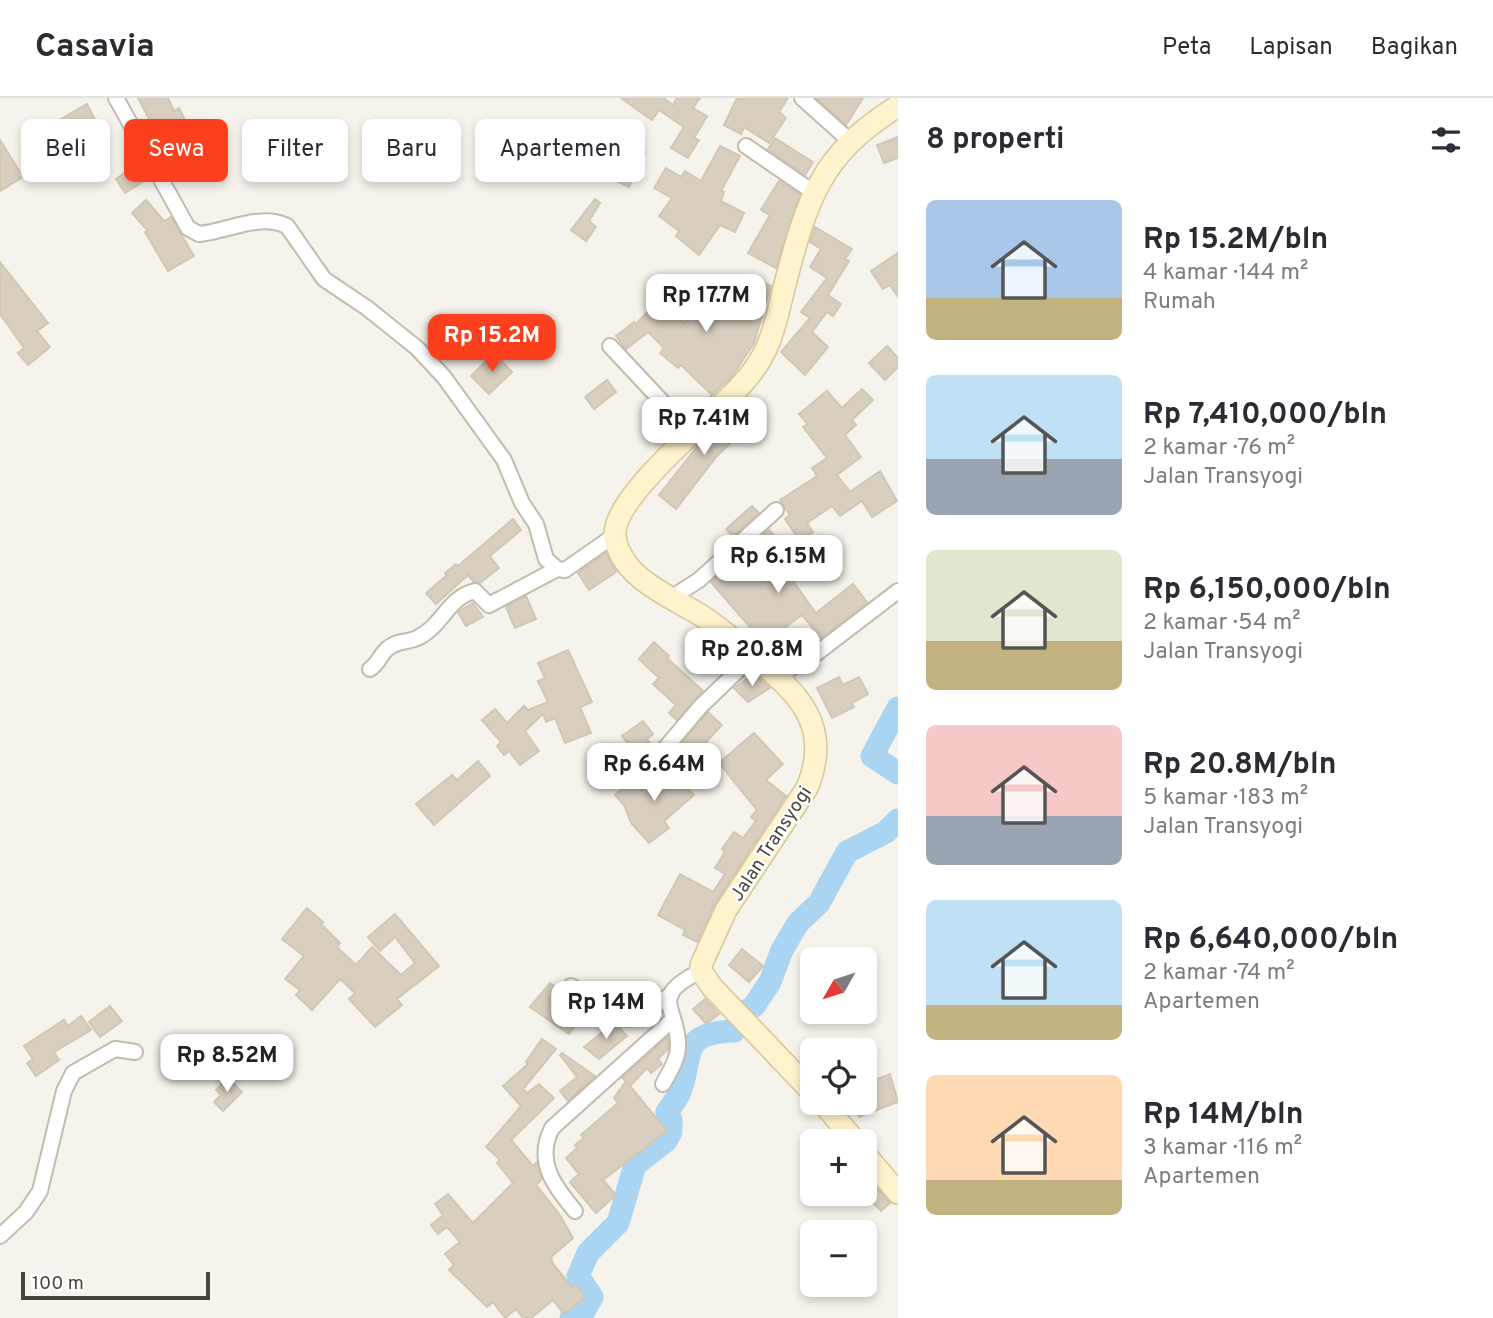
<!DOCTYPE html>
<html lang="id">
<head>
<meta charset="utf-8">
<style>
  body { margin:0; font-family:Overpass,sans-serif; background:#f2f2f3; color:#2b2b33; height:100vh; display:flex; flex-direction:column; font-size:26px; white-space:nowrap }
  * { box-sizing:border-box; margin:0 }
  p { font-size:23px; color:#7c7c81 }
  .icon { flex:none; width:38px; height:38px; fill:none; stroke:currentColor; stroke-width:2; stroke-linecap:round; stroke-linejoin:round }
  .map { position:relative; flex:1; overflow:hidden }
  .panel { display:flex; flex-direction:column; background:#fff; width:595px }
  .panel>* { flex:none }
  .guide { position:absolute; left:21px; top:21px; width:665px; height:63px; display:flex; gap:14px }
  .needle { width:46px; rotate:231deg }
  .buttons { position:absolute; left:800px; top:849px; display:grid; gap:14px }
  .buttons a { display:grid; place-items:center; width:77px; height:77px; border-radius:10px; background:#fff; box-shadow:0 4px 10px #0003; font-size:35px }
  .scale { position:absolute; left:21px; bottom:18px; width:189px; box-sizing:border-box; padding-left:7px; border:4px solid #4b4439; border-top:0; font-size:19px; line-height:24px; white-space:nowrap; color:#4b4439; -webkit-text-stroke:5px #fff; paint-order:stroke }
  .price { position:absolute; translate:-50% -60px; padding:0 16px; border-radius:14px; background:#fff; color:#222; font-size:23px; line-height:46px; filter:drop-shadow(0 2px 4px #0008) }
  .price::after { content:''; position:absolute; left:50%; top:42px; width:21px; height:16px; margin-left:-10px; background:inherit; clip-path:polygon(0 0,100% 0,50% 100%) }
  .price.active { background:#fc3f1d; color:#fff }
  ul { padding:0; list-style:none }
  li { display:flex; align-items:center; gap:21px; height:175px; padding:0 28px }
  li span { display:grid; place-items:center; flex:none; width:196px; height:140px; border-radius:10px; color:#555 }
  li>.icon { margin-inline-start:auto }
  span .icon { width:84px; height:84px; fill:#fffc; stroke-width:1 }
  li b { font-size:30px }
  h2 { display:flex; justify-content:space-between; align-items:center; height:84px; padding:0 28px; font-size:30px }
  .tag { padding:0 24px; border-radius:10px; background:#fff; box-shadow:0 4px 10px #0003; font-size:24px; line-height:63px }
  .tag.active { background:#fc3f1d; color:#fff }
  header { display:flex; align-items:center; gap:42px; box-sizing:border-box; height:98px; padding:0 35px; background:#fff; border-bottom:2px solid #e1e1e2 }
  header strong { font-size:33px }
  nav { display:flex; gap:38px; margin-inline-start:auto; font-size:24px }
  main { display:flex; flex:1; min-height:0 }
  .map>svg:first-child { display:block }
</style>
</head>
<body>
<header>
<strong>Casavia</strong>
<nav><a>Peta</a><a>Lapisan</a><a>Bagikan</a></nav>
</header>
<main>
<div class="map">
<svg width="898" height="1220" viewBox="0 0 898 1220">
  <rect width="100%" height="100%" fill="#f6f3ec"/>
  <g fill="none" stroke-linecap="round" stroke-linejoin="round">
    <!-- river -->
    <g stroke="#a9d4f2" stroke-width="23">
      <polyline points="898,610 872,658 898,675"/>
      <path d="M571 1220 583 1215 592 1199 578 1178 588 1155 618 1125 635 1067 666 1043 671 1034V1022L667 1014C671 1008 676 1002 679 996 695 961 675 935 734 933L739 918 754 908 770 884 782 852 798 825 819 805 847 754 886 734 898 722"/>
    </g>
  </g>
  <!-- building -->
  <g fill="#d8cfc1" stroke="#d3c7b4" stroke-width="2">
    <polygon points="138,0 168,0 174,13 179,10 198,47 171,61"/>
    <polygon points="621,0 663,0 673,7 677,0 700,0 693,10 707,18 694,40 699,42 688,60 671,50 684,29 659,12 652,22"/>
    <polygon points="737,0 788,0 779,14 786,20 769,45 744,29 741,36 724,27"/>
    <polygon points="816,0 863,0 846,27"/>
    <polygon points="87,6 109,50 98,57 106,70 86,82 79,72 89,67 74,41 61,49 49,28"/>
    <polygon points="898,39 898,60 884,65 877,47"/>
    <polygon points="775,40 813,64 805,77 768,51"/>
    <polygon points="0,42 23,79 0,93"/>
    <polygon points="607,42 625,47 626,44 645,54 629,89 609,80 614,69 599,61"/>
    <polygon points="720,48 740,58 721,93 724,94 721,103 744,115 735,134 720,127 699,157 676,138 679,133 659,118 672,100 654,90 666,70 681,79 685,73 701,83"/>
    <polygon points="139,65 149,80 125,95 116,81"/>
    <polygon points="779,83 800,97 776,170 748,155 770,117 761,112"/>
    <polygon points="595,101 600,105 589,123 596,129 586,143 571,132"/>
    <polygon points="146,102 164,123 171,119 194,158 168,173 145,134 148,133 132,115"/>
    <polygon points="815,129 852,151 845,161 849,163 828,197 841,206 833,218 827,214 812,234 828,249 805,277 781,254 810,220 801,214 827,180 810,169 821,151 810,144"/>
    <polygon points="898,155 898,199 890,187 883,191 871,173"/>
    <polygon points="0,164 48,225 37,233 50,249 28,267 18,255 24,250 0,216"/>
    <polygon points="751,178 771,188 754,245 733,277 687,321 712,297 681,267 678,270 660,255 664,250 648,234 626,251 616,238 634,224 636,226 660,201 685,225 709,196 729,212"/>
    <polygon points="887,248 898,260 898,269 885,282 869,265"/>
    <polygon points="494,255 512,274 489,296 471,278"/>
    <polygon points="607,282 616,294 594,311 585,299"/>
    <polygon points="862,291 873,302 852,322 856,327 845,337 861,359 837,377 850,394 880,373 897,403 872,419 862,403 840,418 832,408 807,425 813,434 800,443 785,421 790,417 780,402 817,378 812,370 827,360 803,329 808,326 799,316 827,293 842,310"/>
    <polygon points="738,309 752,324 717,358 676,411 659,397 700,345"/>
    <polygon points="752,408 759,415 733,438 726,431"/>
    <polygon points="513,421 521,432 490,458 499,470 480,485 474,484 468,477 436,506 426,495 447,477 445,475 456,466 458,468"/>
    <polygon points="769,432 805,473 793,483 816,515 853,486 867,504 821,540 802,517 783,531 793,544 773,558 761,548 758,544 761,542 711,484"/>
    <polygon points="606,455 616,474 589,492 578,475"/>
    <polygon points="526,498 536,521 515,530 506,509"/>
    <polygon points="473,505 483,519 466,528 458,514"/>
    <polygon points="654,544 669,558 667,560 703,593 677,622 669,615 676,607 653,586 659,580 639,561"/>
    <polygon points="568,552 592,604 580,609 591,635 565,645 555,620 546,624 543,616 525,633 539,653 520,667 509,653 504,657 497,648 501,644 482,622 495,611 507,625 524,608 528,612 548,604 538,583 545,580 538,565"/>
    <polygon points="753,576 770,590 748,604 734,590"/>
    <polygon points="839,579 843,587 859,579 868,596 852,605 854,609 832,620 817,590"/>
    <polygon points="708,614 722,627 694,657 682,645"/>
    <polygon points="643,623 653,636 647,641 650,645 636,656 622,638"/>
    <polygon points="754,635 783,666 766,682 786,698 715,805 697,844 683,837 685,832 658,817 680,776 713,794 725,776 715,770 725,754 722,751 734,734 743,740 756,723 751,719 757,712 719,665"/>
    <polygon points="478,663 490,678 434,727 416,706 452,677 457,682"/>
    <polygon points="666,669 694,697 664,723 669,730 649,745 631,725 624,707 615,697 632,682 641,693"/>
    <polygon points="307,810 323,824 321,826 340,845 337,849 356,867 372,849 401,877 415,865 395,839 380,853 368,839 395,816 439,868 397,901 402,907 375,929 349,901 355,895 340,881 312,912 296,897 300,892 285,881 304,858 282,841"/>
    <polygon points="742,851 763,868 749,884 729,867"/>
    <polygon points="550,885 587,913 569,936 530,909"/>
    <polygon points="705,901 719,916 706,926 693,911"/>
    <polygon points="110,908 122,923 100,939 89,924"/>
    <polygon points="81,918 91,932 54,954 59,962 36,978 27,965 33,961 24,948 64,922 68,928"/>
    <polygon points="611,927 619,929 627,938 599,961 584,949"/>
    <polygon points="668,939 668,951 658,961 662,966 651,975 647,970 631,987 622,980"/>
    <polygon points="542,941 556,951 523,991 527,995 539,986 554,1000 511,1042 533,1068 537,1064 542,1081 536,1087 560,1117 573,1140 551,1159 553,1166 572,1189 576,1187 585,1199 564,1216 553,1202 531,1220 523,1220 516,1211 505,1220 493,1204 487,1209 449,1172 454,1167 445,1156 460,1144 447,1129 438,1136 431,1127 443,1117 435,1106 448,1096 473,1125 513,1085 497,1065 500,1062 486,1049 521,1008 503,988 528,966 526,964"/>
    <polygon points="562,955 595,978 568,1003 560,993 577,979 560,957"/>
    <polygon points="890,976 898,1004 859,1019 853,1004 864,1004 864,986"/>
    <polygon points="228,980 242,994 223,1013 214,1004 221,997 216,992"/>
    <polygon points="626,983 667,1033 603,1082 616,1097 596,1115 570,1084 579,1076 566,1060 577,1050 575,1047 584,1040 581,1037 618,1005 614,1000"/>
    <polygon points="875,1088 890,1105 881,1113 866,1097"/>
  </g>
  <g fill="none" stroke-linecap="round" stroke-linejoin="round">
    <defs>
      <g id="minor">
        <path d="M116 0 188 130 199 136C228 133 259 115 287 128L324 181 367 210 417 250 444 279 504 362 522 405 536 426 546 461 557 471 565 472 615 437"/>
        <polyline points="802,0 850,43"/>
        <polyline points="746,48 813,94"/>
        <polyline points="610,248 669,311 688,339"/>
        <polyline points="671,500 699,482 776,412"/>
        <path d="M370 571C379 565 380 557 387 551 397 542 407 545 417 540 442 529 448 499 475 493L489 507 557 471"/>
        <polyline points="778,578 817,555 898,493"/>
        <polyline points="644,675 700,609 753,558"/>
        <path d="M571 888C586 898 614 926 633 920 647 915 658 904 671 897"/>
        <path d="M663 986C670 973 679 960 678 945 677 908 648 899 701 873"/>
        <path d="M575 1113C554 1088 535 1063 552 1030L671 923"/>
        <polyline points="0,1138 26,1114 40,1093 64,993 73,975 115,951 135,954"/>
      </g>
      <g id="secondary">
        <path d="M812 994 712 889 701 873V867L726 812 807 690C832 630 801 597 756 561 739 546 722 531 702 518 672 499 620 480 615 438 612 409 673 353 693 334 718 309 751 284 766 251 775 232 779 210 784 190 807 103 818 58 898 8"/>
        <polyline points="822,1004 855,1043"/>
        <polyline points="864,1055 898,1095"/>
      </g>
    </defs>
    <!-- minor casing -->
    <use href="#minor" stroke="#c2bbae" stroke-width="18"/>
    <!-- secondary casing -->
    <use href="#secondary" stroke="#d6c79b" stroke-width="24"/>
    <!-- minor -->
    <use href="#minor" stroke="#fff" stroke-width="14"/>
    <!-- secondary -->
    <use href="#secondary" stroke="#fff3cd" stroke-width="21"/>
  </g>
  <g text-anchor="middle" stroke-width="5" stroke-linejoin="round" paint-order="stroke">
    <!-- street labels -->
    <g font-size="19" fill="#4b4439" stroke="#fff">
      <text transform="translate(770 745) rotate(-57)" y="7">Jalan Transyogi</text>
    </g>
  </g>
</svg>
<div class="buttons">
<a><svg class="needle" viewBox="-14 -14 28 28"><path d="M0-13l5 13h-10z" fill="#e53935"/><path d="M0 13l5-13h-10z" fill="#7c7c81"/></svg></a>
<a><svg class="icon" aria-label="locate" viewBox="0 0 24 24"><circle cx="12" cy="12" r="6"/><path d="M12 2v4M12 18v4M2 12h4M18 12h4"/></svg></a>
<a>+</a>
<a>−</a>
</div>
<div class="scale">100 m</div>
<b class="price" style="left:706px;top:236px">Rp 17.7M</b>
<b class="price active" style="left:492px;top:276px">Rp 15.2M</b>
<b class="price" style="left:704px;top:359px">Rp 7.41M</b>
<b class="price" style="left:778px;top:497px">Rp 6.15M</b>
<b class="price" style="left:752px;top:590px">Rp 20.8M</b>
<b class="price" style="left:654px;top:705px">Rp 6.64M</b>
<b class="price" style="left:606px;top:943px">Rp 14M</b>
<b class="price" style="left:227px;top:996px">Rp 8.52M</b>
<div class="guide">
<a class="tag">Beli</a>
<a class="tag active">Sewa</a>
<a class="tag">Filter</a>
<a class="tag">Baru</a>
<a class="tag">Apartemen</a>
</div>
</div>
<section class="panel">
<h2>8 properti<svg class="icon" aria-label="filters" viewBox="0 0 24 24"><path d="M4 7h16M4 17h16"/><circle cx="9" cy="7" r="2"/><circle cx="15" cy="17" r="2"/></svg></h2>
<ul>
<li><span style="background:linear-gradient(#a9c7e8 70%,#c2b280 0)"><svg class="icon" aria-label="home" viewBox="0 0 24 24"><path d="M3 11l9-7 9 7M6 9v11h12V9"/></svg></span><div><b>Rp 15.2M/bln</b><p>4 kamar · 144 m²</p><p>Rumah</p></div></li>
<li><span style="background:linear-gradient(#bfe0f5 60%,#9aa5b1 0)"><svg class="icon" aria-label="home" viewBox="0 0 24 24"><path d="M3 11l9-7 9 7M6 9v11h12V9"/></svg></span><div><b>Rp 7,410,000/bln</b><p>2 kamar · 76 m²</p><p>Jalan Transyogi</p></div></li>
<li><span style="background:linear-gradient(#dfe7d0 65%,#c2b280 0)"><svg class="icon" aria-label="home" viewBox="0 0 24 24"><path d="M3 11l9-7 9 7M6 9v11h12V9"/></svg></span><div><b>Rp 6,150,000/bln</b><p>2 kamar · 54 m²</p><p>Jalan Transyogi</p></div></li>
<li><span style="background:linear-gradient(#f6c9c9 65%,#9aa5b1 0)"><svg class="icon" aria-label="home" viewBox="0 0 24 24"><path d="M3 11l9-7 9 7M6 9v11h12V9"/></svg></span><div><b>Rp 20.8M/bln</b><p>5 kamar · 183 m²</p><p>Jalan Transyogi</p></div></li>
<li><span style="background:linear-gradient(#bfe0f5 75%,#c2b280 0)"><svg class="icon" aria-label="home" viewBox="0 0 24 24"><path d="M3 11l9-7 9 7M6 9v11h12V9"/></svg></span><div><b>Rp 6,640,000/bln</b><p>2 kamar · 74 m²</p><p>Apartemen</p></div></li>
<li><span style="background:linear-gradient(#ffd9b3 75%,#c2b280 0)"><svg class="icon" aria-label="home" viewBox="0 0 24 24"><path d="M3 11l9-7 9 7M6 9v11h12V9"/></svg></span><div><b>Rp 14M/bln</b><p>3 kamar · 116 m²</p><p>Apartemen</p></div></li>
</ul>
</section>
</main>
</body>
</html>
